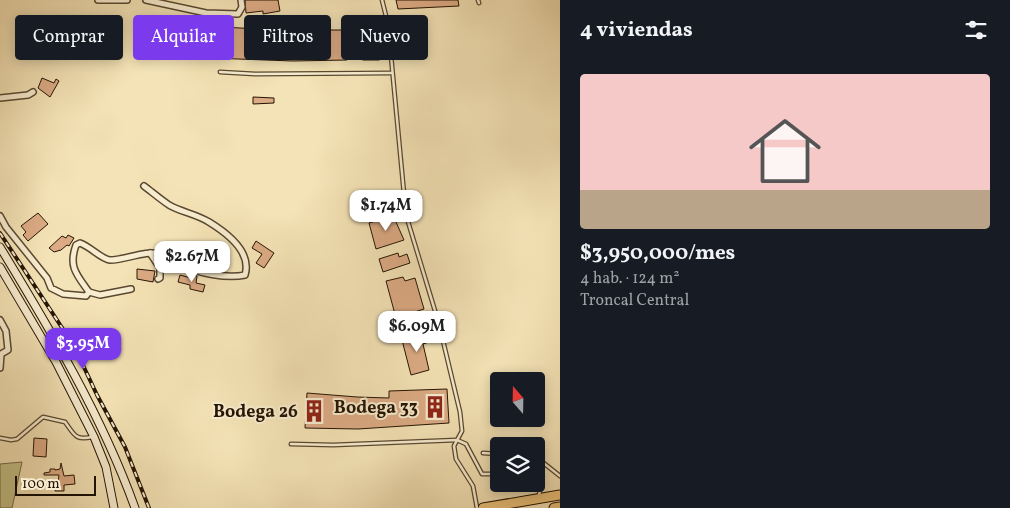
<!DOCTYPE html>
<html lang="es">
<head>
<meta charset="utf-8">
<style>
  body { margin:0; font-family:Vollkorn,serif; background:#20242c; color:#f1f3f6; height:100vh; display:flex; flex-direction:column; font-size:19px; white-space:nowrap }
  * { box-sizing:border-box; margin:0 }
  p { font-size:16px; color:#9ea1a6 }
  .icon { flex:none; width:28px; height:28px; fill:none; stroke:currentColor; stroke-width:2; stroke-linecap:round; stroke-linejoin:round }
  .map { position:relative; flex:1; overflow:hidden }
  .details { display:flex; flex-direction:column; background:#171b24; width:450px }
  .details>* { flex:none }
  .hud { position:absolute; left:15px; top:15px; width:470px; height:45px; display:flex; gap:10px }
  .needle { width:32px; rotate:340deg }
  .tools { position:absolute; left:490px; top:372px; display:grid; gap:10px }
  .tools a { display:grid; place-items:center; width:55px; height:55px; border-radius:5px; background:#171b24; box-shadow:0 2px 12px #0003; font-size:25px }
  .scale { position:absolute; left:15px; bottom:12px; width:81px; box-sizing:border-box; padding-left:5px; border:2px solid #241403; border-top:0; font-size:14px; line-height:18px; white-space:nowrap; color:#241403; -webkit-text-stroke:4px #f8edd0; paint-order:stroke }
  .price { position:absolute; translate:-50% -42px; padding:0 11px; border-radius:10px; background:#fff; color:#222; font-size:16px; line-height:32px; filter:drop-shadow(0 1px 2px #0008) }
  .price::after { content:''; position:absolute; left:50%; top:30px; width:15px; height:11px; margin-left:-8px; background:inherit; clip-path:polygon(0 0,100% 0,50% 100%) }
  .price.active { background:#7c3aed; color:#fff }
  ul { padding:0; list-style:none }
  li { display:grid; align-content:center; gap:10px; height:265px; padding:0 20px }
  li span { display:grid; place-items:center; height:155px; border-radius:5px; color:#555 }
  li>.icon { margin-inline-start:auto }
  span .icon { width:90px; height:90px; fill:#fffc; stroke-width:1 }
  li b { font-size:21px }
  h2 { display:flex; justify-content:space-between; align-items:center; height:60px; padding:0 20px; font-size:21px }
  .chip { padding:0 18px; border-radius:5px; background:#171b24; box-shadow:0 2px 12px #0003; font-size:18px; line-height:45px }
  .chip.active { background:#7c3aed; color:#fff }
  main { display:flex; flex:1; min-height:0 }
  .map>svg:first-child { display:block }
</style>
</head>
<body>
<main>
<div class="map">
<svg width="560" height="508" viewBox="0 0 560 508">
  <rect width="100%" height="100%" fill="#f4e3b6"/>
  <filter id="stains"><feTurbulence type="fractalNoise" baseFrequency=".004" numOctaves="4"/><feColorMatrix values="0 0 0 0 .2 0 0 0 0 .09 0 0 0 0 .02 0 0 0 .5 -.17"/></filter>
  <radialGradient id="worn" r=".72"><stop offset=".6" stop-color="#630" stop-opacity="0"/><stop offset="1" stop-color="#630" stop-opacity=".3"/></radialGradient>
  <!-- green -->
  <polygon fill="#c4c188" stroke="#746a46" points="22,462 12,508 0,508 0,464"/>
  <!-- building -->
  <g fill="#dcab85" stroke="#241403">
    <polygon points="245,0 278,0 280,11 263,14 263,11 246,13"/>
    <polygon points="396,0 458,0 459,6 398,9"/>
    <polygon points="204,26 276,30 348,30 347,60 293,61 210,58 210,49"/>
    <rect x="363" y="29" width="16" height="31"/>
    <polygon points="42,78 54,83 56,79 59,81 50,97 38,88"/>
    <polygon points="253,97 274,98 274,103 253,104"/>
    <polygon points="393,192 395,201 384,204 385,208 366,214 363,201"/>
    <polygon points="38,213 48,224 28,241 23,235 26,232 21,226"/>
    <polygon points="402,213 396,222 404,240 376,249 369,223"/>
    <polygon points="68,235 74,238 69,246 67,245 61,250 54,252 49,248 62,236 66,238"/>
    <polygon points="256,241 274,253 264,268 256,263 262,254 252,248"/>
    <polygon points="398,253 399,257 407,254 410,263 383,272 379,259"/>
    <polygon points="137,269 155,271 153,282 137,279"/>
    <polygon points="192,274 197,276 196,283 205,285 203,292 190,289 190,285 178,282 180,275 191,278"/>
    <polygon points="403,277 405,281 415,278 424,309 396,318 386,281"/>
    <polygon points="430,332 432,341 423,344 429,370 411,375 402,340"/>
    <polygon points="447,389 449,423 358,429 305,428 307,393 357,397 389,398 389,391"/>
    <polygon points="34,438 47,439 46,457 33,456"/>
    <polygon points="61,463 64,476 74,475 75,484 64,485 64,491 55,491 56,483 58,483 59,475 44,475 44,473 50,472 50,469 55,469 55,470 60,469"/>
  </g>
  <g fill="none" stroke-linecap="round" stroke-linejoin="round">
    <defs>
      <g id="lane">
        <polyline points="382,0 388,24 406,215 439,324 460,412 462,431 454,446 456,459 473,486 477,508"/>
        <polyline points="478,0 479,3"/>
        <polyline points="220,72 255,74 391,73"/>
        <path d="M0 438 11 440 17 439 43 417 65 422C74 434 75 441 92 437"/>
        <polyline points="291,444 333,445 457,440 466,444 482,474 499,474"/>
        <polyline points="483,453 499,454"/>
        <polyline points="536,457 560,476"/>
        <polyline points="536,473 542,482 539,495"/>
      </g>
      <g id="street">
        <polyline points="98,0 127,0"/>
        <polyline points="146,0 206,13 238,14 242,7 241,0"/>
        <polyline points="0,98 28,95 33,92"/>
        <path d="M0 216 6 227 47 278 51 288 63 294 86 296 89 292C77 275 68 267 76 245L80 243C91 247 101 259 110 260 127 260 144 250 160 254 168 255 174 262 181 265 197 273 227 279 245 275 252 252 227 233 209 222 196 214 181 212 169 205 160 199 152 192 144 186"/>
        <polyline points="150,253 160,268 160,278 158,279"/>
        <polyline points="89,292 100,295 131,289"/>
        <polyline points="0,320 6,331 8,350 1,354 0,368"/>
      </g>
      <g id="secondary">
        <path d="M0 247C51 331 102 416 135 508"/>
        <polyline points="0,267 56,362 94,437 106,467 114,508"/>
      </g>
      <g id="highway">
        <polyline points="483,508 560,495"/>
        <polyline points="554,508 560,507"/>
      </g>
    </defs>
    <!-- lane casing -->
    <use href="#lane" stroke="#584830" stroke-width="5"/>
    <!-- street casing -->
    <use href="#street" stroke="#584830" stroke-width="8"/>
    <!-- secondary casing -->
    <use href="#secondary" stroke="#241403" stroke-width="9"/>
    <!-- highway casing -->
    <use href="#highway" stroke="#241403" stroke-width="11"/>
    <!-- lane -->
    <use href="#lane" stroke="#f8edd0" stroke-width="2.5"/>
    <!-- street -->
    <use href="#street" stroke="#f8edd0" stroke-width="5"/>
    <!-- secondary -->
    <use href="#secondary" stroke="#f8edd0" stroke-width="7"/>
    <!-- highway -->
    <use href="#highway" stroke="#eac27b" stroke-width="9"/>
    <defs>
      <polyline id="rail" points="0,233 74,346 97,395 125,447 149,508"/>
    </defs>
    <!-- rail casing -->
    <use href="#rail" stroke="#241403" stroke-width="4"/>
    <!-- rail -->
    <use href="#rail" stroke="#f8edd0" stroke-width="2" stroke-dasharray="5.5" stroke-linecap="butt"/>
  </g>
  <!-- icons -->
  <defs>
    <symbol id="building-bare" viewBox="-9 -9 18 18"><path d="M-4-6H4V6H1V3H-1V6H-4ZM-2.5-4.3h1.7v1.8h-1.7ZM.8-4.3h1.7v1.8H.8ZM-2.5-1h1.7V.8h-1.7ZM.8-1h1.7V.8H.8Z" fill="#8f2418" stroke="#f8edd0" stroke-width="2.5" paint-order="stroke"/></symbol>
  </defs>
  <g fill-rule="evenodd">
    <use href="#building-bare" x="419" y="391" width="32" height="32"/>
    <use href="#building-bare" x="298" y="395" width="32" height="32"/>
  </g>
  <g text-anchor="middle" stroke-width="4" stroke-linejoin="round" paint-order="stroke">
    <!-- poi labels -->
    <g font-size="18" font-weight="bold" fill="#241403" stroke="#f8edd0" text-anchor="end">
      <text x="418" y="413">Bodega 33</text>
      <text x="298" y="417">Bodega 26</text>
    </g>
  </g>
  <rect width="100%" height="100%" filter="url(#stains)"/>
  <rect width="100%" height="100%" fill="url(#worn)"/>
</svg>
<div class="tools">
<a><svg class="needle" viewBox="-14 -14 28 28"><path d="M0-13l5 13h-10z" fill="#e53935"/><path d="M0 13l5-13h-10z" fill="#9ea1a6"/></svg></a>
<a><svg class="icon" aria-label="layers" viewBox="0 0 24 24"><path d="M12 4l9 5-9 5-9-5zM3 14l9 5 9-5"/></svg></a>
</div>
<div class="scale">100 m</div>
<b class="price" style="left:386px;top:232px">$1.74M</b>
<b class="price" style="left:192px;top:283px">$2.67M</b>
<b class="price" style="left:417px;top:353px">$6.09M</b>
<b class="price active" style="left:83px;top:370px">$3.95M</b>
<div class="hud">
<a class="chip">Comprar</a>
<a class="chip active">Alquilar</a>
<a class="chip">Filtros</a>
<a class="chip">Nuevo</a>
</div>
</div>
<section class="details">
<h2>4 viviendas<svg class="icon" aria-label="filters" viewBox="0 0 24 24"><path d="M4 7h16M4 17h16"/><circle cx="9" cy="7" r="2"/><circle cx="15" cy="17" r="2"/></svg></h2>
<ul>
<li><span style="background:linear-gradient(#f6c9c9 75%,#b9a48a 0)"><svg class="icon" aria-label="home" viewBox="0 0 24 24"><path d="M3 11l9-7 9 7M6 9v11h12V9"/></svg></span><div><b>$3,950,000/mes</b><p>4 hab. · 124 m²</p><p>Troncal Central</p></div></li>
</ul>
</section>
</main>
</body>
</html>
